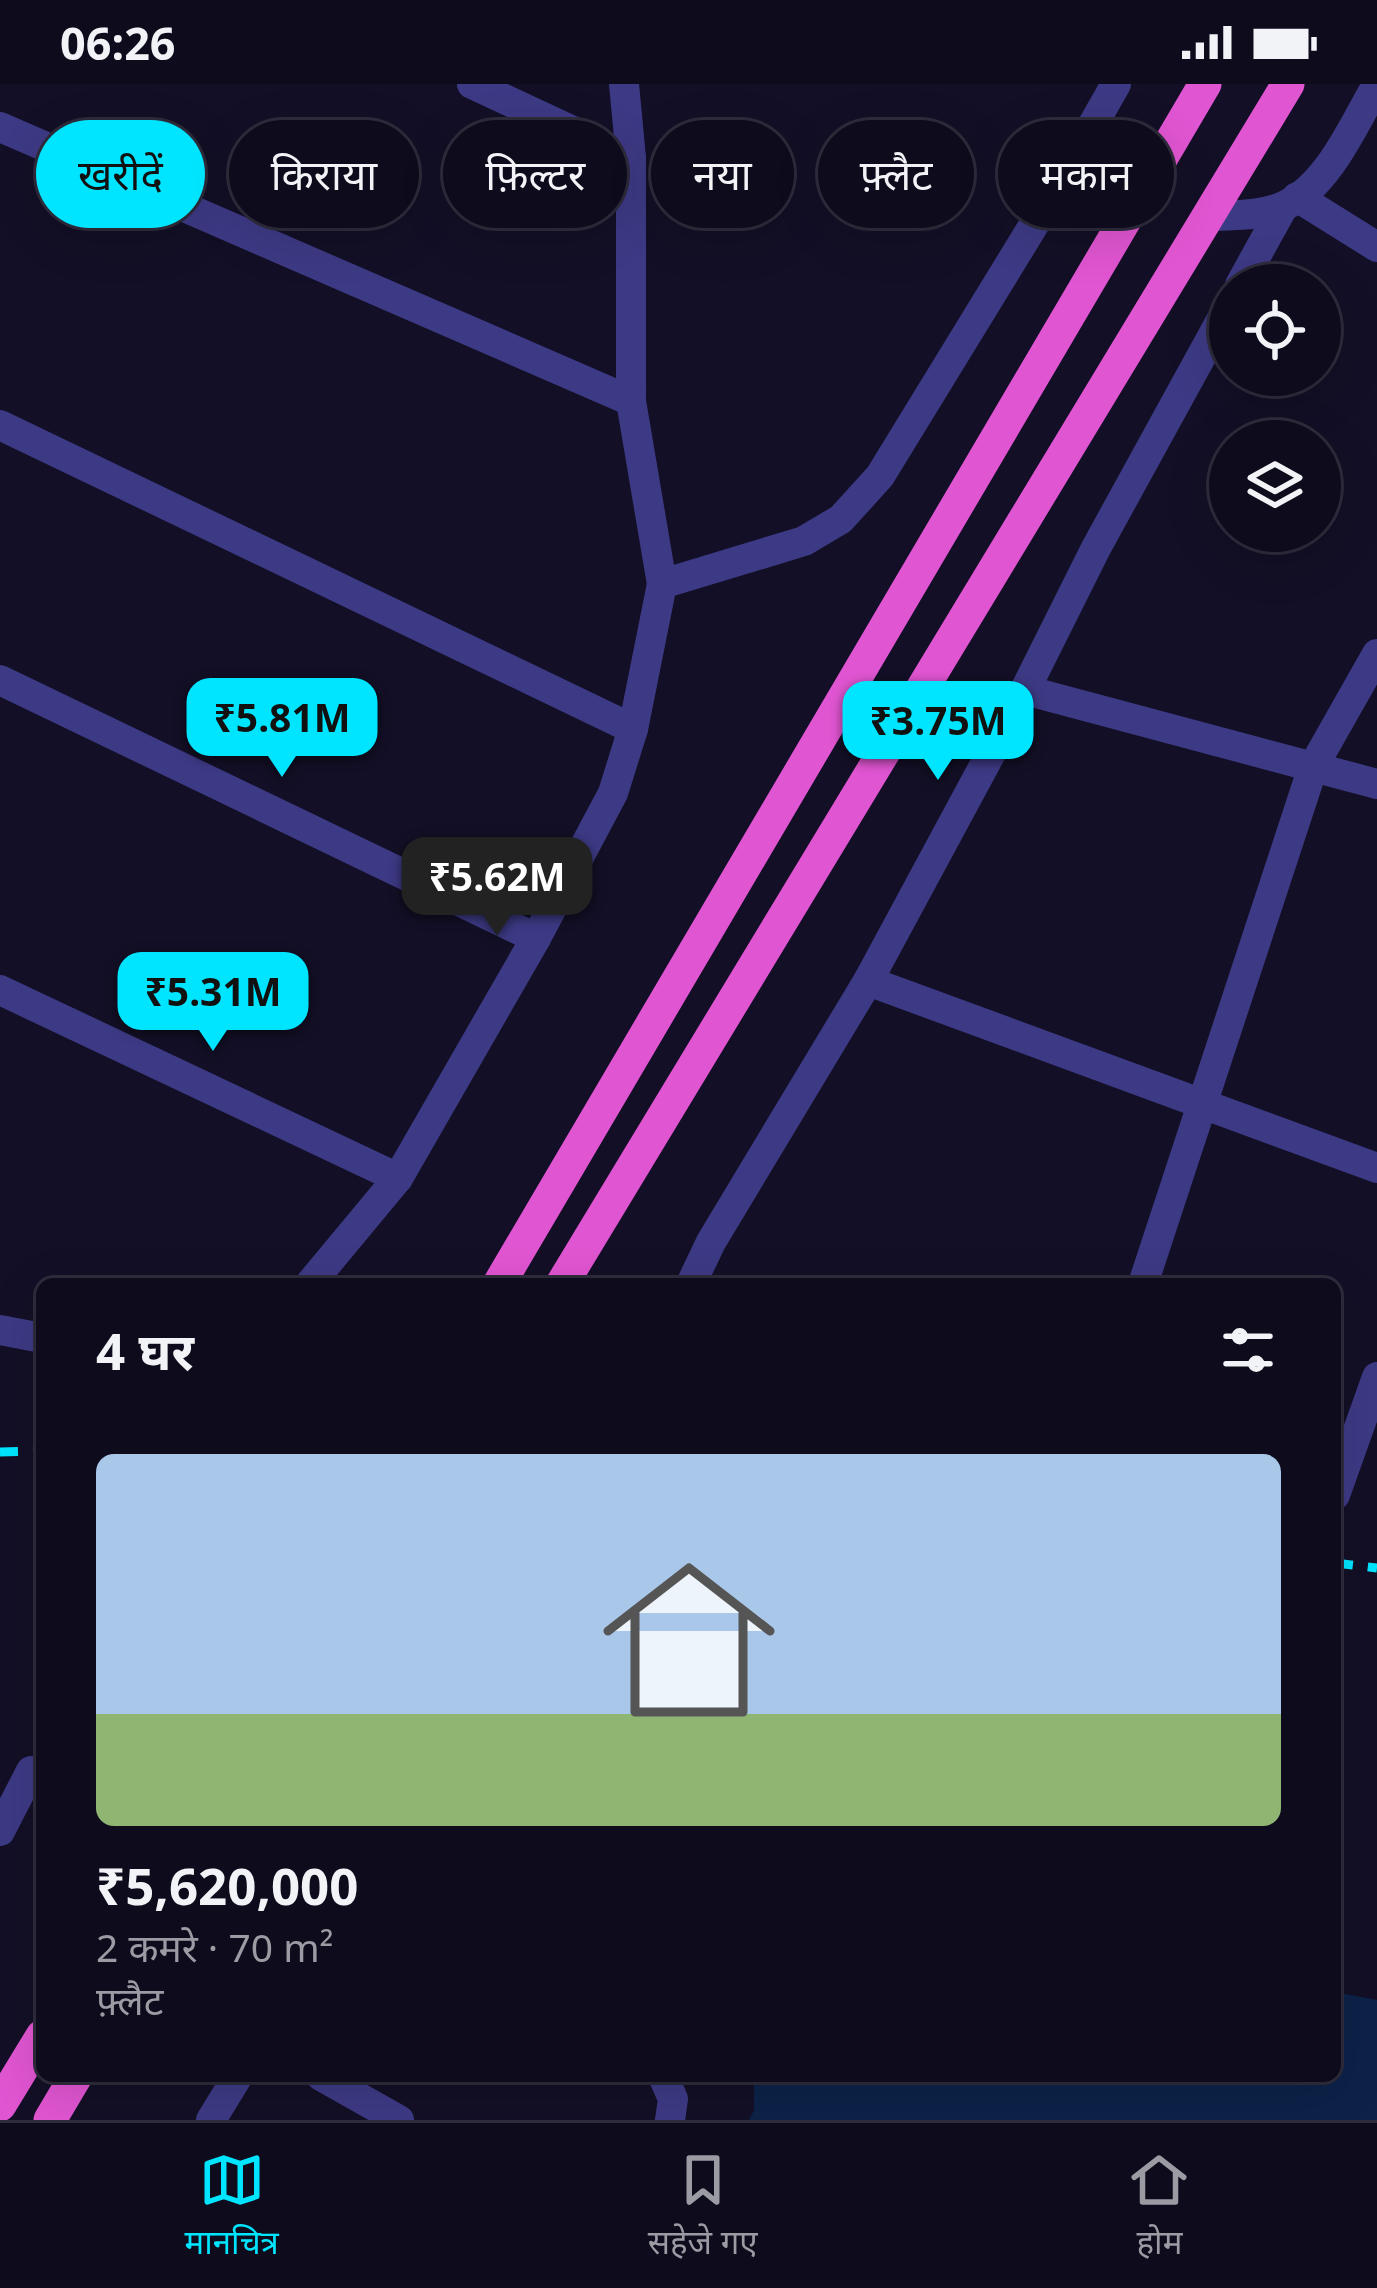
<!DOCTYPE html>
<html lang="hi">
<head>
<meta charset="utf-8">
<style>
  body { margin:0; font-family:"Noto Sans","Noto Sans Devanagari",sans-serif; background:#171425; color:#f1f3f6; height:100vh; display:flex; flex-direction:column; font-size:45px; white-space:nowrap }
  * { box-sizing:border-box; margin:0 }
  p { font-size:39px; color:#9b9ba3 }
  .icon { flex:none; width:66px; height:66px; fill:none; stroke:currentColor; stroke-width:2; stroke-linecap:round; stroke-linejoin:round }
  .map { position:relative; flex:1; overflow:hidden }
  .sheet { position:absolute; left:36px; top:1194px; width:1305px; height:804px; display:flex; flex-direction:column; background:#0e0b1c; border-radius:18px; box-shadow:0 12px 48px #0002,0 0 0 3px #2e2b3b }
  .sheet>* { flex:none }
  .top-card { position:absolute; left:36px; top:36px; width:1305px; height:108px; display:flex; gap:24px }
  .fabs { position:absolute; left:1209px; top:180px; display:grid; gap:24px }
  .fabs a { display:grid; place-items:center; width:132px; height:132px; border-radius:50%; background:#0e0b1c; box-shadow:0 12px 48px #0002,0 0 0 3px #2e2b3b; font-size:60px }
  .price { position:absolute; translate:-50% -102px; padding:0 27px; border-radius:24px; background:#00e5ff; color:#111; font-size:39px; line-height:78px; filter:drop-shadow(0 3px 6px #0008) }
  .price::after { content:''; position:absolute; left:50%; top:72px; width:36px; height:27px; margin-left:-18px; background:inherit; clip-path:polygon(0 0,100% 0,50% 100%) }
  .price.active { background:#222; color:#fff }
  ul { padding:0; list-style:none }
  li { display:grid; align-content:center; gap:24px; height:636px; padding:0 60px }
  li span { display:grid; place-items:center; height:372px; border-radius:18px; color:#555 }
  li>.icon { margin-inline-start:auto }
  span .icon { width:216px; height:216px; fill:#fffc; stroke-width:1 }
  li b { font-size:51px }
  h2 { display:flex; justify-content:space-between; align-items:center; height:144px; padding:0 60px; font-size:51px }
  .chip { padding:0 42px; border-radius:54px; background:#0e0b1c; box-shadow:0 12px 48px #0002,0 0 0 3px #2e2b3b; font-size:42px; line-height:108px }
  .chip.active { background:#00e5ff; color:#111 }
  .status { display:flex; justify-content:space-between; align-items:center; height:84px; padding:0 60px; background:#0e0b1c; direction:ltr }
  .status svg { height:33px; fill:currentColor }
  .dock { display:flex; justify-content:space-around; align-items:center; height:168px; border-top:3px solid #2e2b3b; background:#0e0b1c; font-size:33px; color:#9b9ba3 }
  .dock a { display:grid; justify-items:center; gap:6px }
  .dock .active { color:#00e5ff }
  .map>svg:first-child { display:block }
</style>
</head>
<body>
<div class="status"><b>06:26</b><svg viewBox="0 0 49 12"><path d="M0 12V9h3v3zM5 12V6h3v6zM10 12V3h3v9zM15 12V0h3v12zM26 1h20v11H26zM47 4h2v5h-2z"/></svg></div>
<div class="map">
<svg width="1377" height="2036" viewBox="0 0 1377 2036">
  <rect width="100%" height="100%" fill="#130f26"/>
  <!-- water -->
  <polygon fill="#0c2248" points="1335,1908 1377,1916 1377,2036 749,2036 754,2026 754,1992 1335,1992"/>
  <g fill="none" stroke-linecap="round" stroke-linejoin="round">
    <!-- minor -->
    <g stroke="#3d3a85" stroke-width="30">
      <polyline points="472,0 631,74"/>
      <polyline points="624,0 631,74 631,317 662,500"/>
      <polyline points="0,43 631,317"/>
      <polyline points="1297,113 1377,163"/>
      <polyline points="1240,201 1283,123"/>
      <polyline points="0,341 633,645"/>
      <polyline points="0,596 536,854"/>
      <polyline points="1025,606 1377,700"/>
      <polyline points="868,897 1377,1084"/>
      <polyline points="0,906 398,1094"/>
      <polyline points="691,1200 711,1158 868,897 1025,606 1096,464 1230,220"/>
      <polyline points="1143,1200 1313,683 1377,570"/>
      <polyline points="1335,1411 1377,1293"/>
      <polyline points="0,1747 31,1687"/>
      <polyline points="321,1992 399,2036"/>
      <polyline points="663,1992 673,2015 670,2036"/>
      <polyline points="211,2036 238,1992"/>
    </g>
    <!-- tertiary -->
    <g stroke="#3d3a85" stroke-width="30">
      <polyline points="1116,0 1062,95 1125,136"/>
      <path d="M1211 132C1234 131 1264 132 1286 121 1330 99 1353 41 1377 1"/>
      <polyline points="310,1200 398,1094 536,854 613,709 633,645 662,500 804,457 841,435 880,392 1062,95"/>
      <polyline points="0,1246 42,1254"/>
    </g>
    <!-- trunk -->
    <g stroke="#e055d1" stroke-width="33">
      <polyline points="499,1200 1205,0"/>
      <polyline points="562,1200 1288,0"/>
      <polyline points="0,2021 42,1952"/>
      <polyline points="50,2036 76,1992"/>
    </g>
    <!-- rail -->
    <g stroke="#00e5ff" stroke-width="9" stroke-dasharray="18 15" stroke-linecap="butt">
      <polyline points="0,1368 42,1367"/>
      <polyline points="1335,1479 1377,1484"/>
    </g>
  </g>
</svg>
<div class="fabs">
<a><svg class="icon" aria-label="locate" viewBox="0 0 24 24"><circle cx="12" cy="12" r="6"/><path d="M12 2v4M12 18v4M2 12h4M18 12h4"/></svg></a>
<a><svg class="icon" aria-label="layers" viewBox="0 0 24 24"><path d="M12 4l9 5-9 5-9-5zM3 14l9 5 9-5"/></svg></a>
</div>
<b class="price" style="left:282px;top:696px">₹5.81M</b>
<b class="price" style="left:938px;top:699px">₹3.75M</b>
<b class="price active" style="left:497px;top:855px">₹5.62M</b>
<b class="price" style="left:213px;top:970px">₹5.31M</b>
<div class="top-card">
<a class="chip active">खरीदें</a>
<a class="chip">किराया</a>
<a class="chip">फ़िल्टर</a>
<a class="chip">नया</a>
<a class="chip">फ़्लैट</a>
<a class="chip">मकान</a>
</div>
<section class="sheet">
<h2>4 घर<svg class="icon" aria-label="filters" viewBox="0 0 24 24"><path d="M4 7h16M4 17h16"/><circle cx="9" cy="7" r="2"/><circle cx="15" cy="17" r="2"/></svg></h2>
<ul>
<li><span style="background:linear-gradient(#a9c7e8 70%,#8fb573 0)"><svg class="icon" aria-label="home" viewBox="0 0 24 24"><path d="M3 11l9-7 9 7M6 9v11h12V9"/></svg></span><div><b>₹5,620,000</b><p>2 कमरे · 70 m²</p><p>फ़्लैट</p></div></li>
</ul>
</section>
</div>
<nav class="dock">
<a class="active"><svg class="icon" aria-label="map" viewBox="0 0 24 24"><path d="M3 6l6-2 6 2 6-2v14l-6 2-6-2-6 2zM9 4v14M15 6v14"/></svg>मानचित्र</a>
<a><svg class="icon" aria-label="saved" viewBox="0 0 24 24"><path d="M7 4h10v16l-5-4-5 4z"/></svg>सहेजे गए</a>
<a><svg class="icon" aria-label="home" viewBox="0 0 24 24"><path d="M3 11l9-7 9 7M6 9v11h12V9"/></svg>होम</a>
</nav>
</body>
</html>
